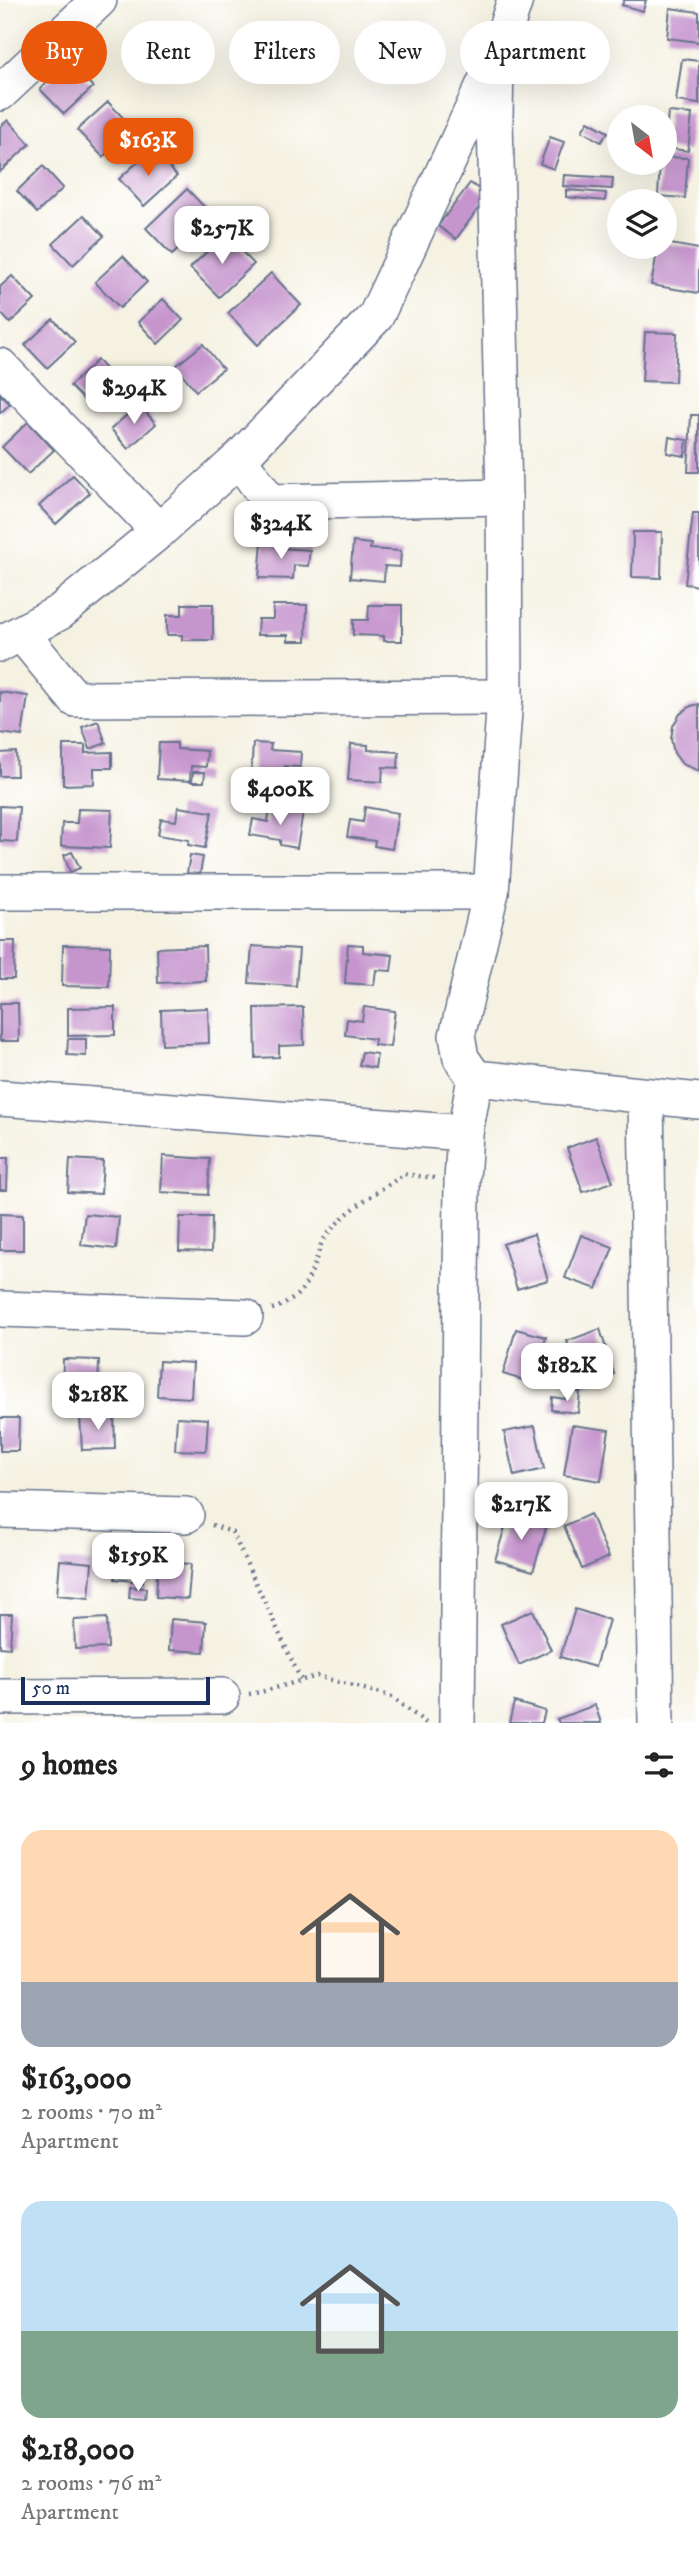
<!DOCTYPE html>
<html lang="en">
<head>
<meta charset="utf-8">
<style>
  body { margin:0; font-family:"IM FELL DW Pica",serif; background:#f6f6f6; color:#222; height:100vh; display:flex; flex-direction:column; font-size:26px; white-space:nowrap }
  * { box-sizing:border-box; margin:0 }
  p { font-size:23px; color:#767676 }
  .icon { flex:none; width:38px; height:38px; fill:none; stroke:currentColor; stroke-width:2; stroke-linecap:round; stroke-linejoin:round }
  .map { position:relative; height:1723px; overflow:hidden }
  .side { display:flex; flex-direction:column; background:#fff; flex:1 }
  .side>* { flex:none }
  .guide { position:absolute; left:21px; top:21px; width:658px; height:63px; display:flex; gap:14px }
  .needle { width:46px; rotate:149deg }
  .controls { position:absolute; left:607px; top:105px; display:grid; gap:14px }
  .controls a { display:grid; place-items:center; width:70px; height:70px; border-radius:50%; background:#fff; box-shadow:0 7px 28px #0002; font-size:35px }
  .scale { position:absolute; left:21px; bottom:18px; width:189px; box-sizing:border-box; padding-left:7px; border:4px solid #1b2f5e; border-top:0; font-size:19px; line-height:24px; white-space:nowrap; color:#1b2f5e; -webkit-text-stroke:5px #fff; paint-order:stroke }
  .price { position:absolute; translate:-50% -60px; padding:0 16px; border-radius:14px; background:#fff; color:#222; font-size:23px; line-height:46px; filter:drop-shadow(0 2px 4px #0008) }
  .price::after { content:''; position:absolute; left:50%; top:42px; width:21px; height:16px; margin-left:-10px; background:inherit; clip-path:polygon(0 0,100% 0,50% 100%) }
  .price.current { background:#ea580c; color:#fff }
  ul { padding:0; list-style:none }
  li { display:grid; align-content:center; gap:14px; height:371px; padding:0 21px }
  li span { display:grid; place-items:center; height:217px; border-radius:21px; color:#555 }
  li>.icon { margin-inline-start:auto }
  span .icon { width:126px; height:126px; fill:#fffc; stroke-width:1 }
  li b { font-size:30px }
  h2 { display:flex; justify-content:space-between; align-items:center; height:84px; padding:0 21px; font-size:30px }
  .tag { padding:0 24px; border-radius:32px; background:#fff; box-shadow:0 7px 28px #0002; font-size:24px; line-height:63px }
  .tag.current { background:#ea580c; color:#fff }
  .map>svg:first-child { display:block }
</style>
</head>
<body>
<div class="map">
<svg width="699" height="1723" viewBox="0 0 699 1723">
  <rect width="100%" height="100%" fill="#fff"/>
  <filter id="ink" filterUnits="userSpaceOnUse"><feTurbulence type="fractalNoise" baseFrequency=".0143" numOctaves="2"/><feDisplacementMap in="SourceGraphic" scale="14" xChannelSelector="R" yChannelSelector="G"/><feConvolveMatrix kernelMatrix="1 2 1 2 8 2 1 2 1" color-interpolation-filters="sRGB"/></filter>
  <filter id="wash" filterUnits="userSpaceOnUse"><feTurbulence type="fractalNoise" baseFrequency=".00686" numOctaves="4" result="noise"/><feDisplacementMap in="SourceGraphic" scale="28" xChannelSelector="R" yChannelSelector="G"/><feGaussianBlur stdDeviation="1.57" result="paint"/><feColorMatrix in="noise" values="0 0 0 0 0 0 0 0 0 0 0 0 0 0 0 0 0 1.4 0 .05"/><feComposite in="paint" operator="in"/></filter>
  <g filter="url(#wash)">
    <rect width="100%" height="100%" fill="#f5f2e2"/>
    <g id="blocks">
      <!-- building -->
      <g fill="#c695ce">
        <polygon points="624,0 646,0 643,11 622,5"/>
        <polygon points="670,8 699,12 699,42 667,38"/>
        <polygon points="682,59 699,61 699,104 676,101"/>
        <polygon points="69,62 93,87 64,114 40,89"/>
        <polygon points="108,102 133,128 103,157 77,130"/>
        <polygon points="668,112 692,114 688,151 665,148"/>
        <polygon points="8,120 30,144 0,172 0,127"/>
        <polygon points="588,121 608,132 601,142 582,131"/>
        <polygon points="550,137 564,142 554,169 540,164"/>
        <polygon points="152,149 177,176 144,206 119,179"/>
        <polygon points="665,157 688,158 685,198 658,196 660,163 665,163"/>
        <polygon points="43,166 63,188 37,213 17,191"/>
        <polygon points="564,175 613,178 612,189 563,186"/>
        <polygon points="470,183 488,195 456,239 438,226"/>
        <polygon points="187,189 214,217 172,255 146,228"/>
        <polygon points="566,190 606,193 605,201 566,197"/>
        <polygon points="84,215 104,236 73,265 53,244"/>
        <polygon points="225,234 254,264 219,297 190,268"/>
        <polygon points="665,243 699,249 699,293 651,285 658,247 665,247"/>
        <polygon points="123,256 147,282 120,308 95,282"/>
        <polygon points="271,273 301,305 258,345 228,313"/>
        <polygon points="12,276 35,300 10,323 0,312 0,287"/>
        <polygon points="163,299 183,320 158,344 138,322"/>
        <polygon points="53,319 75,342 47,368 25,345"/>
        <polygon points="645,332 677,333 675,382 642,381"/>
        <polygon points="203,344 223,369 196,391 176,366"/>
        <polygon points="97,360 117,382 91,407 70,386"/>
        <polygon points="0,394 10,404 0,413"/>
        <polygon points="139,404 156,424 128,449 111,429"/>
        <polygon points="691,415 699,415 699,472 688,472"/>
        <polygon points="28,422 54,450 28,474 2,447"/>
        <polygon points="669,437 687,440 685,456 667,453"/>
        <polygon points="73,475 90,493 56,524 39,506"/>
        <polygon points="693,513 699,513 699,586 685,584"/>
        <polygon points="633,532 662,532 661,578 632,577"/>
        <polygon points="262,541 279,542 279,548 310,550 308,566 294,565 293,579 259,578"/>
        <polygon points="353,542 371,544 370,549 401,551 400,567 385,566 384,581 350,578"/>
        <polygon points="182,604 213,604 213,640 182,640 182,635 167,635 167,615 182,615"/>
        <polygon points="273,605 307,605 306,641 288,641 288,635 257,635 258,619 273,619"/>
        <polygon points="369,605 402,605 402,641 384,641 384,636 353,635 353,620 368,620"/>
        <polygon points="0,692 28,696 22,736 0,733"/>
        <polygon points="699,704 699,771 682,764 674,753 671,739 673,726 680,714 691,706"/>
        <polygon points="98,721 106,743 90,749 82,727"/>
        <polygon points="159,743 177,743 177,749 207,751 206,767 191,766 190,781 157,779"/>
        <polygon points="253,743 271,744 270,750 301,752 300,767 285,766 284,781 251,779"/>
        <polygon points="351,744 368,745 368,750 399,752 398,768 383,767 382,782 348,780"/>
        <polygon points="63,745 85,745 85,753 112,752 112,768 94,768 94,784 63,785"/>
        <polygon points="16,752 17,776 0,776 0,753"/>
        <polygon points="193,772 205,772 204,782 192,782"/>
        <polygon points="0,806 19,807 17,842 0,841"/>
        <polygon points="178,807 212,812 205,848 188,845 189,840 158,835 161,819 176,821"/>
        <polygon points="270,807 303,812 297,848 280,845 280,840 250,835 253,819 268,822"/>
        <polygon points="365,807 398,813 392,849 374,846 375,841 347,837 350,820 363,822"/>
        <polygon points="78,809 112,810 110,848 61,846 62,823 77,823"/>
        <polygon points="72,852 80,868 70,872 64,855"/>
        <polygon points="190,855 203,857 200,874 187,873"/>
        <polygon points="0,941 15,941 14,979 0,979"/>
        <polygon points="348,944 363,945 363,952 393,955 391,971 376,970 374,985 345,983"/>
        <polygon points="63,945 110,946 109,987 62,986"/>
        <polygon points="205,946 206,981 158,983 157,948"/>
        <polygon points="252,946 299,949 296,986 249,983"/>
        <polygon points="0,1003 18,1003 19,1041 0,1041"/>
        <polygon points="115,1007 115,1035 68,1036 68,1008"/>
        <polygon points="303,1007 304,1045 279,1046 279,1057 256,1058 255,1008"/>
        <polygon points="364,1007 395,1011 390,1047 374,1045 375,1039 345,1035 347,1019 362,1021"/>
        <polygon points="208,1008 209,1043 162,1045 161,1010"/>
        <polygon points="68,1039 86,1039 86,1056 67,1055"/>
        <polygon points="362,1052 377,1054 375,1068 359,1065"/>
        <polygon points="596,1137 613,1182 583,1192 567,1148"/>
        <polygon points="163,1156 210,1159 208,1195 161,1192"/>
        <polygon points="0,1158 8,1158 7,1190 0,1190"/>
        <polygon points="70,1159 103,1161 101,1194 68,1192"/>
        <polygon points="0,1214 23,1215 23,1250 0,1250"/>
        <polygon points="85,1214 119,1217 116,1249 81,1245"/>
        <polygon points="180,1217 212,1217 211,1252 179,1251"/>
        <polygon points="534,1234 548,1280 517,1289 503,1244"/>
        <polygon points="581,1235 613,1247 597,1289 565,1278"/>
        <polygon points="516,1329 546,1337 532,1383 503,1374"/>
        <polygon points="600,1329 614,1374 582,1385 567,1341"/>
        <polygon points="63,1359 99,1360 98,1394 62,1393"/>
        <polygon points="159,1361 193,1363 191,1398 157,1396"/>
        <polygon points="567,1391 580,1392 578,1413 551,1410 552,1397 565,1399"/>
        <polygon points="114,1415 115,1449 82,1450 80,1416"/>
        <polygon points="177,1417 208,1419 206,1451 175,1450"/>
        <polygon points="0,1418 19,1418 18,1451 0,1451"/>
        <polygon points="572,1425 609,1430 601,1481 564,1475"/>
        <polygon points="535,1426 544,1469 514,1476 504,1432"/>
        <polygon points="509,1514 547,1525 533,1571 495,1560"/>
        <polygon points="590,1514 609,1557 582,1569 564,1526"/>
        <polygon points="60,1560 92,1563 89,1598 57,1595"/>
        <polygon points="158,1562 191,1564 188,1599 156,1597"/>
        <polygon points="116,1569 144,1572 143,1582 115,1579"/>
        <polygon points="130,1587 146,1588 145,1599 129,1598"/>
        <polygon points="575,1609 609,1620 595,1667 560,1657"/>
        <polygon points="533,1610 551,1650 519,1665 501,1624"/>
        <polygon points="0,1614 12,1614 10,1648 0,1647"/>
        <polygon points="107,1618 108,1648 75,1649 74,1620"/>
        <polygon points="171,1619 206,1622 204,1652 169,1650"/>
        <polygon points="514,1702 545,1711 542,1723 509,1723"/>
        <polygon points="595,1705 601,1723 559,1723 557,1719"/>
      </g>
    </g>
  </g>
  <g filter="url(#ink)">
    <use href="#blocks" fill-opacity="0" stroke="#67738c" stroke-width="2"/>
    <g fill="none" stroke-linecap="round" stroke-linejoin="round">
      <defs>
        <g id="minor">
          <polyline points="496,59 495,119 504,497 505,697 491,892 457,1036 461,1058 475,1078 699,1101"/>
          <polyline points="0,93 99,0"/>
          <polyline points="0,366 159,531"/>
          <polyline points="239,459 270,502 504,497"/>
          <polyline points="21,633 75,699 505,697"/>
          <polyline points="0,644 60,612 159,531 239,459 376,316 496,59 515,0"/>
          <polyline points="0,892 491,892"/>
          <polyline points="646,1097 656,1723"/>
          <polyline points="0,1098 465,1133"/>
          <polyline points="0,1309 245,1317"/>
          <polyline points="0,1510 186,1515"/>
          <polyline points="0,1697 222,1696"/>
          <polyline points="457,1723 462,1181 465,1133 475,1078"/>
        </g>
      </defs>
      <!-- minor casing -->
      <use href="#minor" stroke="#67738c" stroke-width="38"/>
      <!-- path -->
      <g stroke="#67738c" stroke-width="4.5" stroke-dasharray="2 5" stroke-linecap="butt">
        <path d="M272 1309C299 1300 308 1285 316 1259 319 1253 320 1244 324 1239 343 1211 377 1193 404 1174L434 1178"/>
        <polyline points="212,1525 232,1532 301,1680"/>
        <polyline points="249,1694 261,1692 317,1676 390,1696 426,1723"/>
      </g>
      <!-- minor -->
      <use href="#minor" stroke="#fff" stroke-width="35"/>
    </g>
  </g>
</svg>
<div class="controls">
<a><svg class="needle" viewBox="-14 -14 28 28"><path d="M0-13l5 13h-10z" fill="#e53935"/><path d="M0 13l5-13h-10z" fill="#767676"/></svg></a>
<a><svg class="icon" aria-label="layers" viewBox="0 0 24 24"><path d="M12 4l9 5-9 5-9-5zM3 14l9 5 9-5"/></svg></a>
</div>
<div class="scale">50 m</div>
<b class="price current" style="left:148px;top:178px">$163K</b>
<b class="price" style="left:222px;top:266px">$257K</b>
<b class="price" style="left:134px;top:426px">$294K</b>
<b class="price" style="left:281px;top:561px">$324K</b>
<b class="price" style="left:280px;top:827px">$400K</b>
<b class="price" style="left:567px;top:1403px">$182K</b>
<b class="price" style="left:98px;top:1432px">$218K</b>
<b class="price" style="left:521px;top:1542px">$217K</b>
<b class="price" style="left:138px;top:1593px">$159K</b>
<div class="guide">
<a class="tag current">Buy</a>
<a class="tag">Rent</a>
<a class="tag">Filters</a>
<a class="tag">New</a>
<a class="tag">Apartment</a>
</div>
</div>
<section class="side">
<h2>9 homes<svg class="icon" aria-label="filters" viewBox="0 0 24 24"><path d="M4 7h16M4 17h16"/><circle cx="9" cy="7" r="2"/><circle cx="15" cy="17" r="2"/></svg></h2>
<ul>
<li><span style="background:linear-gradient(#ffd9b3 70%,#9aa5b1 0)"><svg class="icon" aria-label="home" viewBox="0 0 24 24"><path d="M3 11l9-7 9 7M6 9v11h12V9"/></svg></span><div><b>$163,000</b><p>2 rooms · 70 m²</p><p>Apartment</p></div></li>
<li><span style="background:linear-gradient(#bfe0f5 60%,#7fa58c 0)"><svg class="icon" aria-label="home" viewBox="0 0 24 24"><path d="M3 11l9-7 9 7M6 9v11h12V9"/></svg></span><div><b>$218,000</b><p>2 rooms · 76 m²</p><p>Apartment</p></div></li>
</ul>
</section>
</body>
</html>
